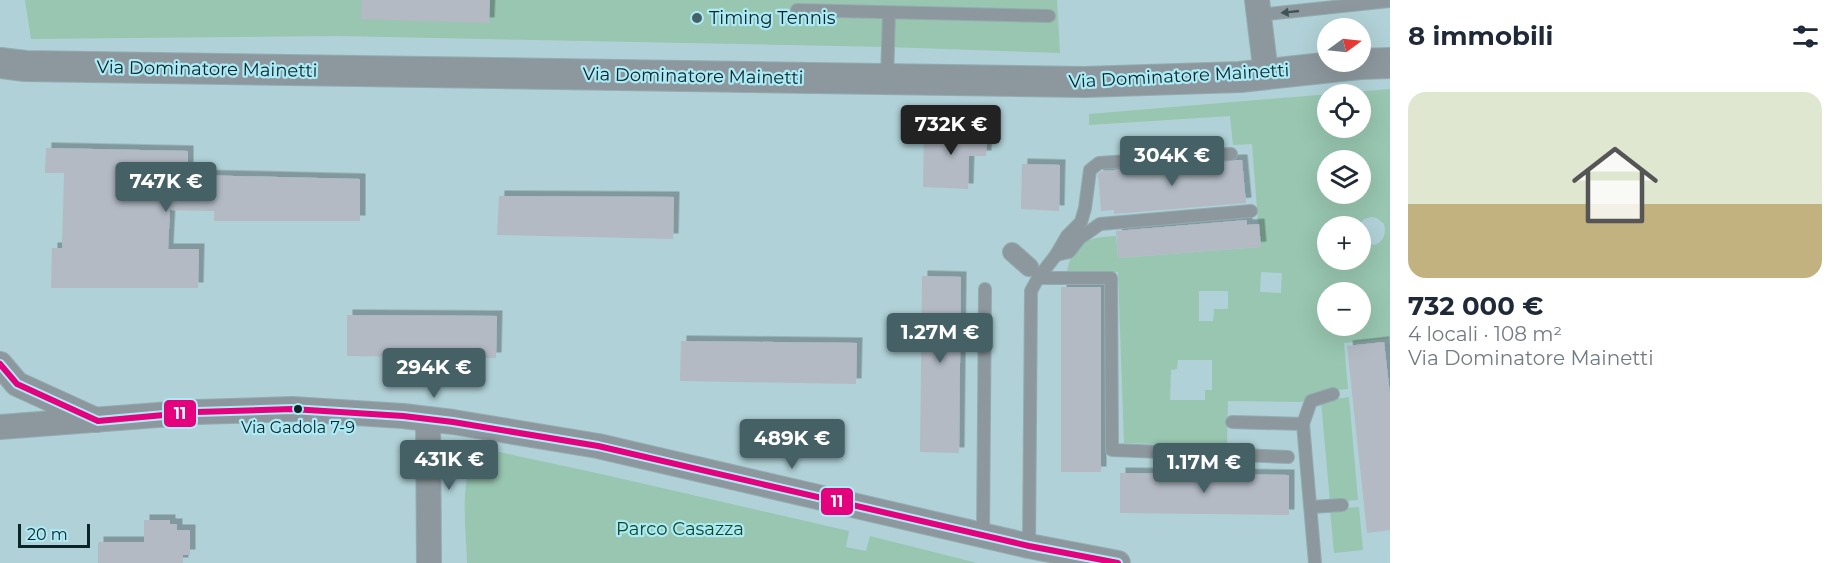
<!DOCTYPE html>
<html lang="it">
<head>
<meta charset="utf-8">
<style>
  body { margin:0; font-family:Montserrat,sans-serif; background:#f6f6f7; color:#1f2937; height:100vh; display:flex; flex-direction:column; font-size:22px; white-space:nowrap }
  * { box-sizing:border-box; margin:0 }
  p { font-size:20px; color:#747a83 }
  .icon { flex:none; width:33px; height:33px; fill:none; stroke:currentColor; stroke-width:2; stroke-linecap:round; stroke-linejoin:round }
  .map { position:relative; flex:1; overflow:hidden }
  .drawer { display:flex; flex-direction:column; background:#fff; width:450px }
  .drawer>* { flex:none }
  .needle { width:39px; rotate:75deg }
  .controls { position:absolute; left:1317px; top:18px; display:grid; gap:12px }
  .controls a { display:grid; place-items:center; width:54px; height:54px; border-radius:50%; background:#fff; box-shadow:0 6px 24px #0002; font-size:30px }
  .scale { position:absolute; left:18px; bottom:15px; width:72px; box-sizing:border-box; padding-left:6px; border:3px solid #0c2529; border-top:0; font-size:16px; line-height:21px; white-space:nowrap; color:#0c2529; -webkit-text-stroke:4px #aceaf6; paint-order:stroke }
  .price { position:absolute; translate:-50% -51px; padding:0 14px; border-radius:6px; background:#456166; color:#fff; font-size:20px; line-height:39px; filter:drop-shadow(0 2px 3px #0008) }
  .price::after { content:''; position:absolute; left:50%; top:36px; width:18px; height:14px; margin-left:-9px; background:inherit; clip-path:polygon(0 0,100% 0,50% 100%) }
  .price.current { background:#222; color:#fff }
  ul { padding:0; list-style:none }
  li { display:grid; align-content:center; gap:12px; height:318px; padding:0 18px }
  li span { display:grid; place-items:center; height:186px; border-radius:18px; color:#555 }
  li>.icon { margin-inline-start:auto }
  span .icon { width:108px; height:108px; fill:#fffc; stroke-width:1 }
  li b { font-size:26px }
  h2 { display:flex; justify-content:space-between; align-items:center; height:72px; padding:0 18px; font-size:26px }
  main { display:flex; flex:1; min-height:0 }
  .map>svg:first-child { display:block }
</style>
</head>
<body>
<main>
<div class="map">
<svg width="1390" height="563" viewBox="0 0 1390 563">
  <defs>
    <filter id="shadow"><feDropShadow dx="5.5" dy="-5.5" stdDeviation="0" flood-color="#0004"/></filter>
  </defs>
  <rect width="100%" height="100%" fill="#b0d1d7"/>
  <!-- green -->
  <g fill="#98c6b0" fill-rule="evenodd">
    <polygon points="25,0 1057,0 1060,53 888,47 337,36 31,39"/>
    <path d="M1390 89V338L1344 343 1348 389 1325 391 1301 402 1228 401 1227 446 1124 443 1118 272H1067C1072 242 1089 237 1116 236L1118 258 1260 247 1252 144 1233 145 1230 116 1089 125V114ZM1328 94H1360V128H1328ZM1328 160H1360V194H1328ZM1371 217 1377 218 1384 224C1389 240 1374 252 1361 240L1360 260H1328V226H1358L1364 219ZM1261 272 1282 273 1281 293 1260 292ZM1199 291H1228V309H1214L1213 321H1199ZM1328 292H1360V326H1328ZM1178 360H1212V390H1205V400H1170L1171 370 1177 369Z"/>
    <polygon points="1349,397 1358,500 1330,502 1321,401"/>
    <path d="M499 452 601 474 849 531 846 547 866 551 870 536 977 563H467C467 540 458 474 476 460 482 455 492 454 499 452Z"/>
    <polygon points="1359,507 1363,550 1334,553 1330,509"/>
  </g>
  <!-- building -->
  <g fill="#b3bac4" filter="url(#shadow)">
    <polygon points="362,0 490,0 489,23 361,19"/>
    <polygon points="924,128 987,129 986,156 969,156 968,189 923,187"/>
    <polygon points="46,148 188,151 188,175 360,179 360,221 214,221 214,211 170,210 168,249 199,249 198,288 51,288 52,248 62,248 64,173 45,173"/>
    <polygon points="1236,160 1242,160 1246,203 1114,214 1114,210 1101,211 1098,174 1102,171"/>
    <polygon points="1022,164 1060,165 1059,211 1021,209"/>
    <polygon points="499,196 674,197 673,239 497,235"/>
    <polygon points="1247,220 1247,225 1259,224 1261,247 1118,258 1116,231"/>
    <polygon points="922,276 961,277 959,453 920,452"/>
    <rect x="1061" y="287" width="40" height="185"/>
    <polygon points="347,315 497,316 496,358 347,356"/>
    <polygon points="681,341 857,343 856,384 680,381"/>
    <polygon points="1384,342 1390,395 1390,530 1367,533 1347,346"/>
    <polygon points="1120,473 1289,475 1289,515 1120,513"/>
    <polygon points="144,520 170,520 170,524 177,524 177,530 190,530 190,555 183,555 183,563 98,563 98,542 144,542"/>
  </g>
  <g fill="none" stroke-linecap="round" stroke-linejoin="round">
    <defs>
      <g id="service">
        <polyline points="797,10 1049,16"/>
        <polyline points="1259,15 1390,1"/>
        <polyline points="887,79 889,13"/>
        <polyline points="1056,255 1069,252 1080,238 1100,224 1251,211"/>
        <polyline points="1038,278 1111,278 1112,450 1288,457"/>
        <polyline points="1232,422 1303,424 1315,563"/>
        <polyline points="1303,424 1311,401 1333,394"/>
        <polyline points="1311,507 1342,505"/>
        <polyline points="983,536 985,289"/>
        <polyline points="1029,546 1031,291 1038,278 1056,255 1067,236 1081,222 1085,208 1090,170 1099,163 1231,154"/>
      </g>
      <polyline id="pedestrian" points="1012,252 1029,267"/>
      <g id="minor">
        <polyline points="1257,0 1266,74"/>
        <polyline points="0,364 17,384 96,420"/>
        <polyline points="428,419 429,563"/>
        <polyline points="0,427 197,412 292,409 403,416 453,422 598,446 1029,546 1118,563"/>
      </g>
      <polyline id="tertiary" points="0,63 25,66 1084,82 1240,77 1360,64 1390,63"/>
    </defs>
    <!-- service casing -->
    <use href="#service" stroke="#92acb1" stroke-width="14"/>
    <!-- pedestrian casing -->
    <use href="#pedestrian" stroke="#92acb1" stroke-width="20"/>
    <!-- minor casing -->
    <use href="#minor" stroke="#92acb1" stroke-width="26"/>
    <!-- tertiary casing -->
    <use href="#tertiary" stroke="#92acb1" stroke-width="32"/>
    <!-- service -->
    <use href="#service" stroke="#8d989e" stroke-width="12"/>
    <!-- pedestrian -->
    <use href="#pedestrian" stroke="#8d989e" stroke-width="18"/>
    <!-- minor -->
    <use href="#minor" stroke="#8d989e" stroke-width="24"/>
    <!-- tertiary -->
    <use href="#tertiary" stroke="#8d989e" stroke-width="30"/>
    <defs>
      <polyline id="bus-1" points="0,364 17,384 98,421 197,412 292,409 403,416 453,422 598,446 1029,546 1118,563"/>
    </defs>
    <!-- bus-1 casing -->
    <use href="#bus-1" stroke="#aceaf6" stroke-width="10"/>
    <!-- bus-1 -->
    <use href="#bus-1" stroke="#e5007d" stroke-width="6"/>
  </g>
  <!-- one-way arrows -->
  <defs><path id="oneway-solid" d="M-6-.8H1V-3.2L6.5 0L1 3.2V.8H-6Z" transform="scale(1.5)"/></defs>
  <use fill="#405358" href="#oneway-solid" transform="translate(1290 12) rotate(174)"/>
  <!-- markers -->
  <circle fill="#456166" stroke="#aceaf6" stroke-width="2" cx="697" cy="18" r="6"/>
  <circle fill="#0c2529" stroke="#aceaf6" stroke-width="2" cx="298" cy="409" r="5"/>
  <g text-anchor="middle" stroke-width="4.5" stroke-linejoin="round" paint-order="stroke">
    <!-- bus labels -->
    <g font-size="16" fill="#0c2529" stroke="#aceaf6">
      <text x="298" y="433">Via Gadola 7-9</text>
    </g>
    <!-- poi labels -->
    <g font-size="18" fill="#0c2529" stroke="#aceaf6" text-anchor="start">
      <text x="709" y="24">Timing Tennis</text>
    </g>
    <!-- street labels -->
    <g font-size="18" fill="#0c2529" stroke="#aceaf6">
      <text transform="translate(207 69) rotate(1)" y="6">Via Dominatore Mainetti</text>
      <text transform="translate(693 76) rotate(1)" y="6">Via Dominatore Mainetti</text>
      <text transform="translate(1179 76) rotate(-3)" y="6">Via Dominatore Mainetti</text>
    </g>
    <!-- park labels -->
    <g font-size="18" fill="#104823" stroke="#aceaf6">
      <text x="680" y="535">Parco Casazza</text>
    </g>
  </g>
  <g stroke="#aceaf6" stroke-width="2">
    <rect x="163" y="399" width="34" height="29" rx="6" fill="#e5007d"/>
    <rect x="820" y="487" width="34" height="29" rx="6" fill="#e5007d"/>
  </g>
  <g font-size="16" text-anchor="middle" font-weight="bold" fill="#fff">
    <text x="180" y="419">11</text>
    <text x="837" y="507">11</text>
  </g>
</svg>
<div class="controls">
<a><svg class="needle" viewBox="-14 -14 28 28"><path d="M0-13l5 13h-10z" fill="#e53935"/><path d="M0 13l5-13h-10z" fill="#747a83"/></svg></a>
<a><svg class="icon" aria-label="locate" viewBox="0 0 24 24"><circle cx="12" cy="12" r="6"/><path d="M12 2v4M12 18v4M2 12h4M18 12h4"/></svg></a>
<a><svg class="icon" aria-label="layers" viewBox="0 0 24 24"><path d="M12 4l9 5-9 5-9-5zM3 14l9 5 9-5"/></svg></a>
<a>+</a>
<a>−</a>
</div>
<div class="scale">20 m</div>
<b class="price current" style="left:951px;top:156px">732K €</b>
<b class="price" style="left:1172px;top:187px">304K €</b>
<b class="price" style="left:166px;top:213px">747K €</b>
<b class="price" style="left:940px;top:364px">1.27M €</b>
<b class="price" style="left:434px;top:399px">294K €</b>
<b class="price" style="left:792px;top:470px">489K €</b>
<b class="price" style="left:449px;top:491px">431K €</b>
<b class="price" style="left:1204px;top:494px">1.17M €</b>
</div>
<section class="drawer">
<h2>8 immobili<svg class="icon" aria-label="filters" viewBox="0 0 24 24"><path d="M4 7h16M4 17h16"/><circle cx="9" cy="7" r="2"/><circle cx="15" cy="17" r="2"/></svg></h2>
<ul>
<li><span style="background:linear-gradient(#dfe7d0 60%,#c2b280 0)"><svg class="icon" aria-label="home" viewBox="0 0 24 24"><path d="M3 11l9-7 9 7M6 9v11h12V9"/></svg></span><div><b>732 000 €</b><p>4 locali · 108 m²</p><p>Via Dominatore Mainetti</p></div></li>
</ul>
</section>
</main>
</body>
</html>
